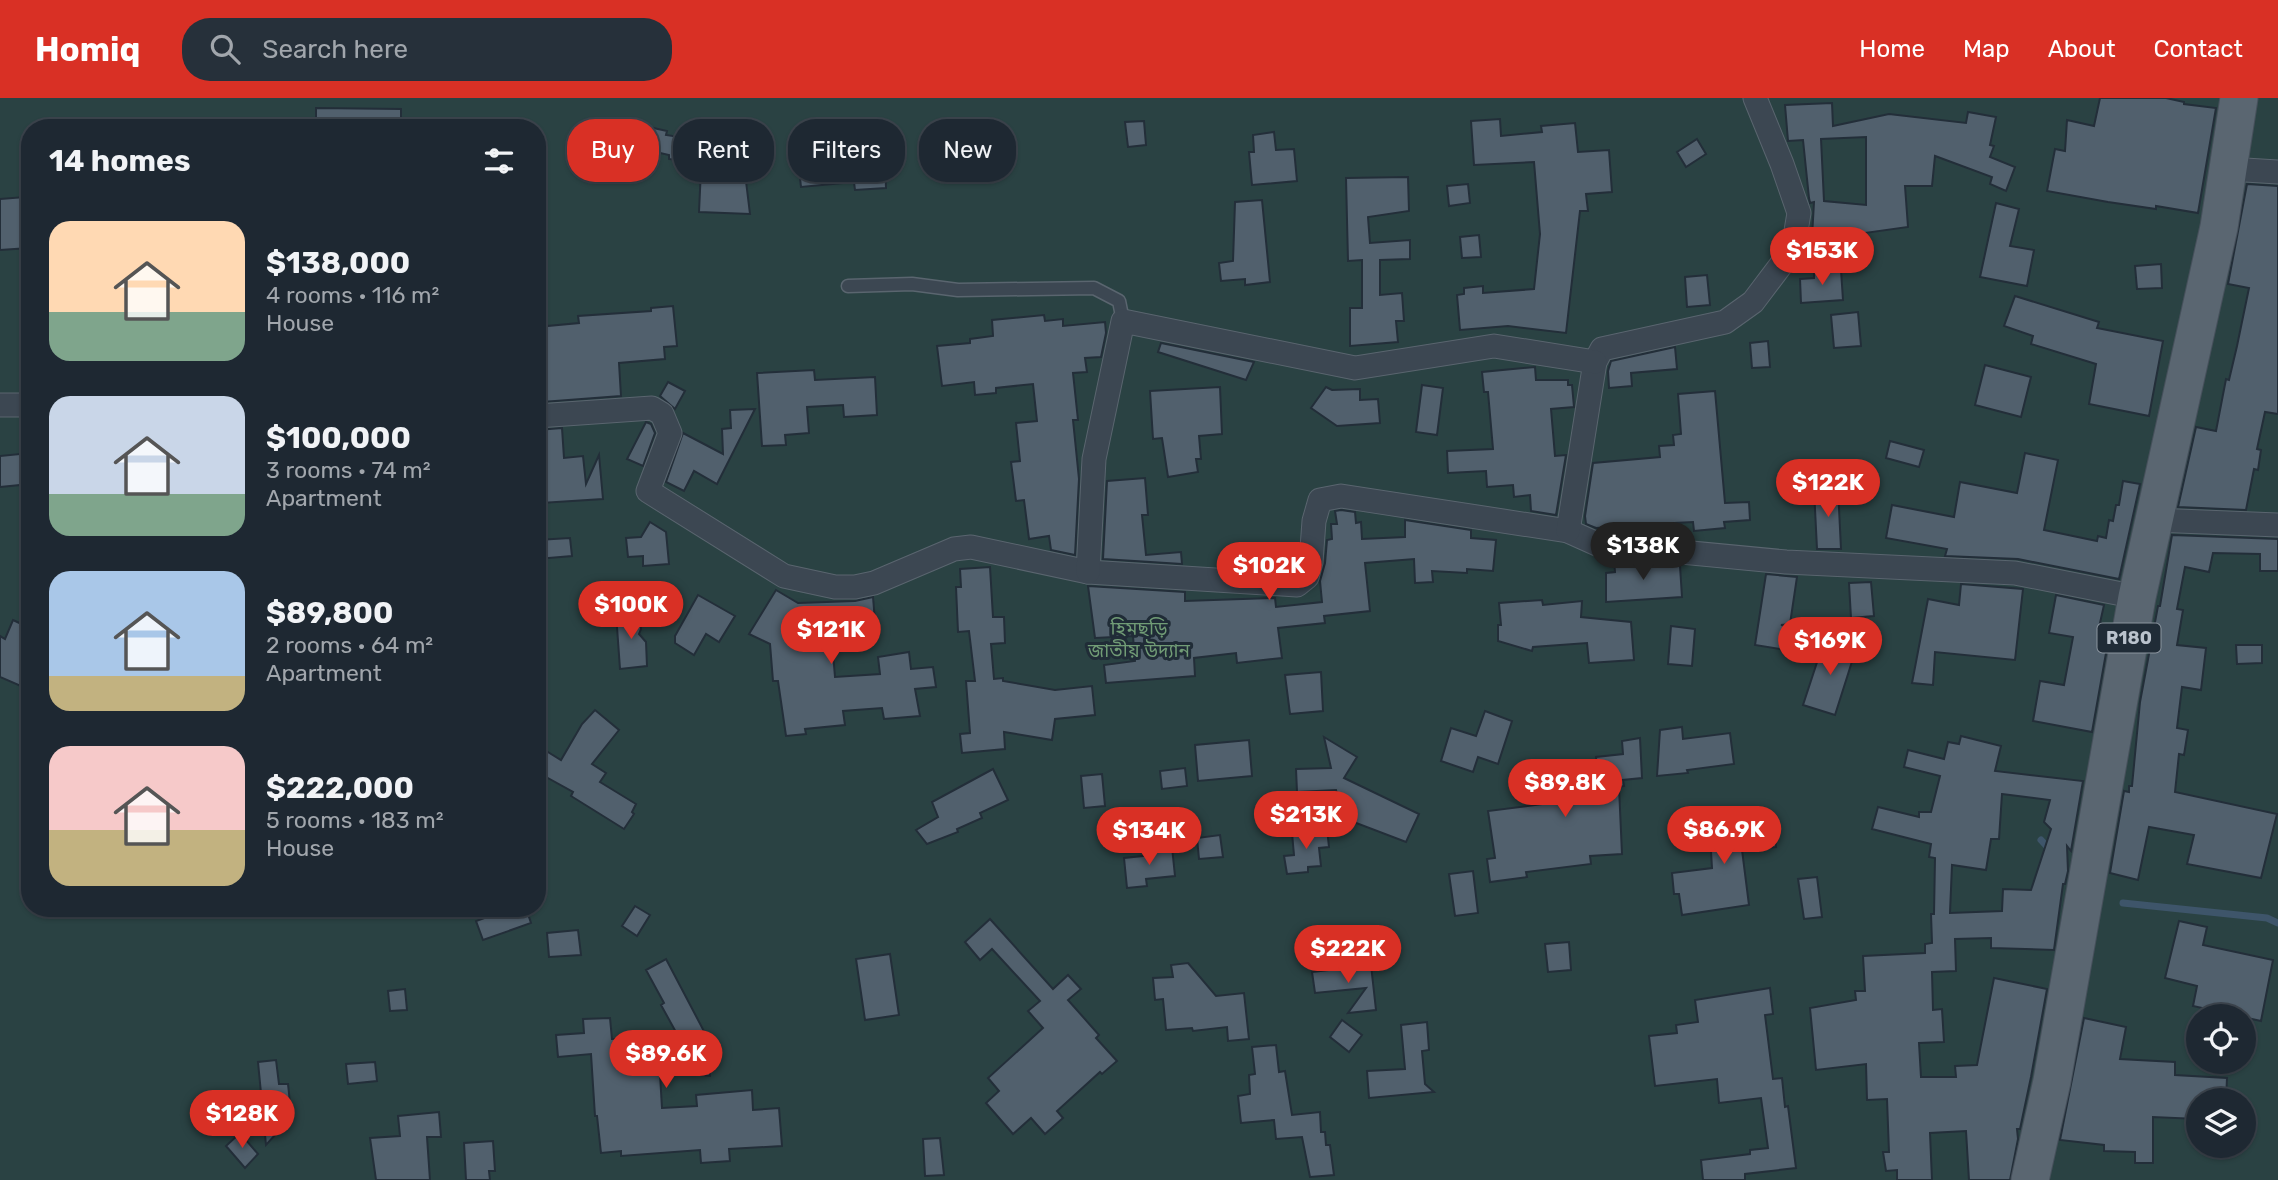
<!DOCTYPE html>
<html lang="en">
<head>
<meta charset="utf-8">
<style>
  body { margin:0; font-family:Rubik,"Noto Sans Bengali",sans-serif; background:#26303a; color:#f1f3f6; height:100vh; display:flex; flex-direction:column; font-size:26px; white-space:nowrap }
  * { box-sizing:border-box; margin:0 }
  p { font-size:23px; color:#a1a6ac }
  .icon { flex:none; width:38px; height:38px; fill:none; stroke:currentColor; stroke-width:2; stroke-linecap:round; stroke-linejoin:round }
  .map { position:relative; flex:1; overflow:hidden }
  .sheet { position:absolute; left:21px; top:21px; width:525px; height:798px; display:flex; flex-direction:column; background:#1e2832; border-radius:28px; box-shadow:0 2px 5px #0004,0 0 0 2px #3c444d }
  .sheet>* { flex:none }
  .top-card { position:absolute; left:567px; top:21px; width:665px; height:63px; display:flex; gap:14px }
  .tools { position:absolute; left:2186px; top:906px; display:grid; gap:14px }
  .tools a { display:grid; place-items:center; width:70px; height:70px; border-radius:50%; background:#1e2832; box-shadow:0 2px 5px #0004,0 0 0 2px #3c444d; font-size:35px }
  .price { position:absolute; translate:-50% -60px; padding:0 16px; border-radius:24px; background:#d93025; color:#fff; font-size:23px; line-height:46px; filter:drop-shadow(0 2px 4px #0008) }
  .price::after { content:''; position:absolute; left:50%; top:42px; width:21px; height:16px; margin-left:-10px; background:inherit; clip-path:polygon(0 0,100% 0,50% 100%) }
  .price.current { background:#222; color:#fff }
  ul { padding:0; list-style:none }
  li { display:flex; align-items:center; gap:21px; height:175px; padding:0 28px }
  li span { display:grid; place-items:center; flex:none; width:196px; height:140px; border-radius:21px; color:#555 }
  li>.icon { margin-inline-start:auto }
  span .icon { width:84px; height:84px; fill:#fffc; stroke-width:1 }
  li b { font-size:30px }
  h2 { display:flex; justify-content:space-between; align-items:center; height:84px; padding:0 28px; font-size:30px }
  .chip { padding:0 24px; border-radius:28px; background:#1e2832; box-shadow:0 2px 5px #0004,0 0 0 2px #3c444d; font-size:24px; line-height:63px }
  .chip.current { background:#d93025; color:#fff }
  header { display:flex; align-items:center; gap:42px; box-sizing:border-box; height:98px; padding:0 35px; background:#d93025; color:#fff }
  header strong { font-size:33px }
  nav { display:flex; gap:38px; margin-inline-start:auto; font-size:24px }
  .search { width:490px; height:63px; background:#26303a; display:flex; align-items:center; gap:18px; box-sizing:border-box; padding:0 24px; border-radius:28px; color:#a1a6ac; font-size:26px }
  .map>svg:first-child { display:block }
</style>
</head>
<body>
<header>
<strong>Homiq</strong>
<div class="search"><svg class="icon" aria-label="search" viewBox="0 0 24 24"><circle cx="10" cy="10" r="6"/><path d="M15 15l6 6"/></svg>Search here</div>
<nav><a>Home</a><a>Map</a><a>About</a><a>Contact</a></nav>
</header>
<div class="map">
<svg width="2278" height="1082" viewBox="0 0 2278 1082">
  <rect width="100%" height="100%" fill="#283542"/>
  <!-- green -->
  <path fill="#2a4243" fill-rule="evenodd" d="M0 0H2278V1082H0ZM30 30H537V810H30ZM2198 919H2244V964H2198ZM2198 1003H2244V1048H2198Z"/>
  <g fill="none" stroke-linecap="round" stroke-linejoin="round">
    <!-- stream -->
    <g stroke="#3e556a" stroke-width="7">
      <polyline points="2041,742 2052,754"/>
      <polyline points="2123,805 2267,820 2278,825"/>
    </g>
  </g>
  <!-- building -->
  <g fill="#51606d" stroke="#232e39" stroke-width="2" fill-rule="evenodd">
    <polygon points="2100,0 2166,0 2184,4 2184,6 2216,10 2198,115 2156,108 2156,111 2108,104 2047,93 2055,51 2065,53 2067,22 2094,28"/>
    <path d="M1832 5 1833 28 1889 16 1966 25 1968 14 1996 19 1990 47 1994 48 1990 59 2015 69 2006 93 1990 86 1992 79 1935 58 1932 88H1905L1908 129 1843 138V142L1812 139 1814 104 1810 105 1809 100 1803 42 1788 43 1785 7ZM1866 39V107L1824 103 1821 41Z"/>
    <polygon points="316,10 401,11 401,30 316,30"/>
    <polygon points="1500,21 1501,38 1542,34 1541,28 1575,25 1578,54 1609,52 1612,94 1586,96 1588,113 1580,113 1566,235 1508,228 1460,232 1457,197 1464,196 1464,190 1483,188 1483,195 1534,191 1540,136 1534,64 1474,67 1471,23"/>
    <polygon points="1144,23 1146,47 1128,49 1125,24"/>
    <polygon points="649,29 667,33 666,37 719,45 715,68 669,61 669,57 587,38 588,34"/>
    <polygon points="848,33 853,84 801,89 797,52 823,48 822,35"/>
    <polygon points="1274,34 1276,52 1294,51 1297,83 1252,87 1249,54 1254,54 1253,37"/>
    <polygon points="1697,41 1706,56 1686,69 1677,54"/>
    <polygon points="885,66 886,90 855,92 852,68"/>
    <polygon points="744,67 750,116 699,114 701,71"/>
    <polygon points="1408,79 1409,113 1368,119 1370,145 1410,142 1410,161 1380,162 1380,197 1402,195 1404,223 1396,223 1398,244 1350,248 1350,210 1362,210 1362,162 1348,163 1346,80"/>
    <polygon points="1468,86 1470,105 1449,108 1447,88"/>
    <polygon points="2247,86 2278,88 2278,316 2265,314 2257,351 2261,352 2258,372 2254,371 2246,412 2178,409 2196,329 2216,333 2226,281 2229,282 2237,248 2249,190 2228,186"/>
    <polygon points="25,99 29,150 0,152 0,101"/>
    <polygon points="1262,102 1270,184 1245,187 1245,181 1221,183 1219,165 1233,163 1235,104"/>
    <polygon points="1996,105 2019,111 2010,148 2034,152 2027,188 1980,179"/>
    <polygon points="1479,137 1481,159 1462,160 1460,139"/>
    <polygon points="2161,166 2162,190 2137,191 2135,168"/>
    <polygon points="1841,172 1843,202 1801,205 1800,181 1814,180 1814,174"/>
    <polygon points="1707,177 1710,207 1687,209 1685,179"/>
    <polygon points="2015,198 2099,224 2097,230 2163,243 2149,318 2089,306 2096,266 2031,246 2033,238 2004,228"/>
    <polygon points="673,208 677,248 664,249 665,261 619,265 621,298 542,304 537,229 579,225 578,218 651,213 651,210"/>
    <polygon points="1858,214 1861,248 1834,250 1831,217"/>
    <polygon points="1044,217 1045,223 1063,221 1063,228 1105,224 1106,235 1101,259 1085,260 1087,274 1073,275 1078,322 1073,322 1079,381 1075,457 1051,452 1049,438 1029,441 1024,402 1016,403 1011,364 1020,363 1016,325 1037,323 1033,286 996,290 996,295 975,297 974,284 942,288 937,248 970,245 970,241 993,238 992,222"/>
    <polygon points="1768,243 1770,269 1752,270 1750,245"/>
    <polygon points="1161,245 1254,264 1246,282 1158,254"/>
    <polygon points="1675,249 1677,271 1631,275 1632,288 1609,290 1608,273 1611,263"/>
    <polygon points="1985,267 2031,279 2021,319 1975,307"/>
    <polygon points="1535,269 1536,282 1568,282 1568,287 1572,287 1574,309 1551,311 1555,358 1566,357 1556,417 1531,413 1530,397 1514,399 1513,387 1487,389 1486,373 1448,375 1447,353 1493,351 1488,294 1484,294 1482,274"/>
    <polygon points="814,272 815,282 875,279 877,317 844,319 843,307 807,309 809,335 785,337 786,347 762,348 757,275"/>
    <polygon points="668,284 685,293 675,311 660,298"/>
    <polygon points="1422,287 1443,290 1437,337 1416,334"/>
    <polygon points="1220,289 1222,336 1199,338 1201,361 1196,361 1198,374 1168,379 1162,340 1153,341 1150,293"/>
    <polygon points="1326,289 1332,292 1360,291 1360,302 1378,301 1380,325 1337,328 1311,310"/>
    <polygon points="1715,293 1725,405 1749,404 1750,422 1724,424 1725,430 1694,433 1693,424 1656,426 1658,438 1611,433 1611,429 1596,430 1586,426 1585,418 1593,365 1660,359 1659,348 1674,347 1673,337 1681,336 1678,296"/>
    <polygon points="755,311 717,386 694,373 684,393 666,384 683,335 723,356 722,331 731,330 730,312"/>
    <polygon points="646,324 651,326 655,335 643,368 627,361"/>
    <polygon points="562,330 564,360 583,358 586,386 599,357 603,401 541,405 537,332"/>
    <polygon points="1890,343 1924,352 1919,369 1886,360"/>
    <polygon points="30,355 30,386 0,389 0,358"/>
    <polygon points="2025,355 2058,362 2044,432 2097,443 2098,438 2106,440 2109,422 2113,423 2116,407 2119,407 2123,383 2140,386 2119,481 2018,461 1945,458 1947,451 1886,440 1892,407 1954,419 1960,384 2017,395"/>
    <polygon points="1145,380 1148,417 1142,417 1146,457 1181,454 1182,466 1103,461 1107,383"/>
    <polygon points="1838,390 1841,451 1817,451 1814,391"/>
    <polygon points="1341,412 1355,414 1356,425 1361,424 1362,441 1405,439 1405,422 1471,432 1471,440 1496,442 1493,473 1467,471 1467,475 1432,473 1433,484 1415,485 1414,461 1365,465 1370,513 1324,518 1325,525 1278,530 1282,560 1237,565 1236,555 1194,560 1195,578 1106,585 1104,567 1135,563 1133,538 1095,540 1088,488 1185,494 1185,503 1275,500 1276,509 1322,504 1320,483 1325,465 1327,442 1332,441 1331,426 1337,426 1335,413"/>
    <polygon points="650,424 666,434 669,466 643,468 643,458 628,459 626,440 641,439"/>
    <polygon points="2172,437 2278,441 2278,473 2260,473 2260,456 2213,455 2209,474 2185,469 2177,511 2183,512 2177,547 2206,550 2201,592 2182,589 2177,630 2188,632 2184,657 2179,656 2175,694 2277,716 2261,780 2187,766 2194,737 2149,729 2138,782 2110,775 2124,693 2129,694 2129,688 2132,688 2140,604 2158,508 2160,508"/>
    <polygon points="570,440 572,458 537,461 537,442"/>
    <polygon points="1614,462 1680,468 1682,499 1606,504 1606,475 1615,474"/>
    <polygon points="990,469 993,519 1004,519 1005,545 991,546 994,581 1003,580 1003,583 1055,592 1092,588 1095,617 1055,621 1052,642 1004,634 1005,651 962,655 960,636 970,635 966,583 975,583 969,533 958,534 956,489 961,489 960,471"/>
    <polygon points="1766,476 1797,479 1790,526 1781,527 1790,529 1786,552 1755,547"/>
    <polygon points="1871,484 1874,518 1851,520 1849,485"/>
    <polygon points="1961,486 2023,491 2015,562 1935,554 1933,587 1912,585 1928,501 1959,507"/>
    <polygon points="776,492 798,505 855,503 873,499 875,523 847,526 847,528 831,530 835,579 880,576 878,559 909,554 911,571 933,569 936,589 915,591 920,618 884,621 882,610 843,613 845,627 805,631 806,636 786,638 778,583 773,583 770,546 749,536"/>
    <polygon points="698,497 735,518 719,544 706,536 694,557 675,545 675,538"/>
    <polygon points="2056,497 2104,507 2100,525 2111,527 2092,634 2033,623 2040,583 2064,587 2073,539 2049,535"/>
    <polygon points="1542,502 1543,507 1582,503 1581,519 1631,524 1634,562 1589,565 1587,545 1533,549 1532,553 1498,543 1498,527 1501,527 1499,505"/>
    <polygon points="640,513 641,531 639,536 646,544 647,568 620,571 616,515"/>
    <polygon points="13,522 30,530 30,592 0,579 0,538 5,541"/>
    <polygon points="1671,528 1695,531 1692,568 1668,566"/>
    <polygon points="1824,543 1831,543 1856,551 1835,617 1803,607"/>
    <polygon points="2236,547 2262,547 2262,565 2237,566"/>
    <polygon points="1321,574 1323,613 1290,616 1285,577"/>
    <polygon points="595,612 619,632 592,666 606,675 600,684 636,706 632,714 634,716 624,731 571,698 573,694 537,674 537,660 543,651 561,662 582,626"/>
    <polygon points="1485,613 1512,623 1498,666 1478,659 1473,674 1441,663 1451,630 1476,638"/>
    <polygon points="1682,629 1683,641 1730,635 1734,666 1687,672 1688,675 1657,678 1660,632"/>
    <path d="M1961 638 2001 648 1995 673 2083 683 2071 753 2067 748 2068 773 2065 786H2063L2054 852 1991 850V840L1955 841 1956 873 1932 874 1933 912 1942 911 1944 944 1919 945 1921 979H1956L1955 968 1977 967 1994 880 2047 891 2031 979 2020 1031H2017L2018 1041 2010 1082H1969L1966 1033 1930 1035 1932 1082H1897V1072L1886 1073 1883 1054H1889L1887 1001 1867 1002 1866 966 1816 972 1810 910 1856 902 1855 893H1865L1863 858 1925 855V846L1932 845 1931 816H1934L1935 760 1929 759 1931 746 1872 731 1878 709 1919 719V714H1931L1940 678 1904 669 1908 652 1944 661 1948 644 1959 646ZM2002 696 2050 702 2044 724 2051 731 2031 792 2003 791 2002 813 1950 815 1952 767 1986 772 1991 741H1999Z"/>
    <polygon points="1324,639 1357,659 1344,680 1419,716 1406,744 1343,720 1336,692 1297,694 1296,671 1331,670"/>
    <polygon points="1640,640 1642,680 1623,682 1624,688 1619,689 1622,756 1590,758 1591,766 1526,774 1527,779 1490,784 1487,761 1495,760 1488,713 1543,706 1539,678 1597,671 1596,659 1623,656 1622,643"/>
    <polygon points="1249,642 1252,678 1198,683 1195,647"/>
    <polygon points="1185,670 1187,688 1162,691 1160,673"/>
    <polygon points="993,671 1008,702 980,715 982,720 957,731 958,734 927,746 916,732 938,719 932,704"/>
    <polygon points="1102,676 1105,708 1084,710 1081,678"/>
    <polygon points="1733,717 1733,723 1773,720 1776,749 1742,752 1749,807 1682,817 1679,796 1674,796 1672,775 1712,770 1709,719"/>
    <polygon points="1327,731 1329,749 1319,750 1321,768 1308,769 1308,774 1287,776 1284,758 1294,757 1292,735"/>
    <polygon points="1220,737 1223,759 1199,761 1197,740"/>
    <polygon points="1172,749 1175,778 1146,781 1147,788 1127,790 1124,760 1152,757 1151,751"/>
    <polygon points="1473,773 1478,815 1455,818 1449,776"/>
    <polygon points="1817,779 1822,819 1804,821 1798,781"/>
    <polygon points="635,808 650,817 637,838 622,828"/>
    <polygon points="513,810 526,810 531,825 483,842 476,823"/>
    <polygon points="990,821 1053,891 1068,877 1081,891 1068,902 1099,937 1096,940 1117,963 1102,976 1100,974 1057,1013 1063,1020 1045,1036 1031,1020 1013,1036 986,1005 999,993 988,980 1043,930 1028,913 1040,903 992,851 980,862 965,844"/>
    <polygon points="2179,823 2207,829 2203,847 2273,862 2261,923 2193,908 2197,888 2165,880"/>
    <polygon points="578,832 581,857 549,859 547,835"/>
    <polygon points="1569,844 1571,872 1548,874 1545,846"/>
    <polygon points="890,856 899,917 865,922 856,861"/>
    <polygon points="666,861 707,939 710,978 678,975 660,976 662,1010 697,1008 696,997 752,992 753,1012 779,1010 782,1048 729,1051 730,1063 701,1065 700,1052 621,1058 621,1053 601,1055 597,1018 595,1018 591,956 558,959 556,937 584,935 583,921 610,920 612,941 620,941 622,960 667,956 666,946 682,945 661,907 664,905 646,872"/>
    <polygon points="1188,865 1216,898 1244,895 1249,941 1228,943 1227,929 1193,933 1192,930 1166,932 1163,901 1155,902 1153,880 1173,879 1171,867"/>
    <polygon points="1371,867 1376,912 1348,915 1366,890 1315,895 1312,874"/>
    <polygon points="1770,890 1773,916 1765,917 1773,981 1782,980 1785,1009 1788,1008 1796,1070 1745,1076 1745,1082 1703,1082 1701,1062 1750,1056 1750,1052 1768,1050 1761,1000 1719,1005 1717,981 1655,988 1649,938 1677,935 1676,927 1698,924 1695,902"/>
    <polygon points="405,891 407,912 390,913 388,893"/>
    <polygon points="2084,920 2126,929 2120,961 2175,964 2175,977 2227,980 2226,1003 2198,1003 2198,1021 2153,1019 2153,1065 2135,1065 2135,1054 2104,1053 2104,1047 2060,1042"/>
    <polygon points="1342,922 1362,937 1349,954 1330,939"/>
    <polygon points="1427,924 1429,952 1422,953 1425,986 1434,994 1369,1000 1367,973 1405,971 1401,927"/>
    <polygon points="1276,947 1279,974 1285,973 1292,1017 1320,1014 1321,1034 1325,1034 1326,1047 1330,1047 1334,1077 1310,1079 1302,1039 1276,1041 1274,1022 1241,1025 1238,998 1250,996 1249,977 1255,976 1252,949"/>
    <polygon points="276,962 279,986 288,986 290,1005 276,1006 286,1025 266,1047 258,964"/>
    <polygon points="375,964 377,983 348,986 346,966"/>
    <polygon points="439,1014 441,1039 427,1039 430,1082 376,1082 370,1040 400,1038 398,1018"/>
    <polygon points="240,1035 258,1056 245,1070 226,1048"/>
    <polygon points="940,1040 944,1077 925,1078 923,1041"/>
    <polygon points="493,1043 495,1073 489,1073 490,1082 466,1082 464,1045"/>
  </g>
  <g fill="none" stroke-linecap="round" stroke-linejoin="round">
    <defs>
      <polyline id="lane" points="848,188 912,186 958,192 1094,190 1119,203 1123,223"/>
      <g id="street">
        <polyline points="2229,71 2278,74"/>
        <polyline points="0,307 30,307"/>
        <polyline points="537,318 652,310 662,316 670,335 648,393 784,478 835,489 855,489 874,485 954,451 971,449 1088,474 1297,487 1307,479 1311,464 1314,423 1320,402 1341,398 1568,433 1597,446 1786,464 2015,475 2137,499"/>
        <polyline points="2154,422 2278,427"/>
        <polyline points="1568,433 1595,264 1602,251 1725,224 1753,204 1793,151 1799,115 1782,66 1755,0"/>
        <polyline points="1088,474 1094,361 1123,223 1355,270 1494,248 1595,264"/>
      </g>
      <polyline id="primary" points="2030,1082 2052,983 2137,499 2219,129 2239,0"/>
    </defs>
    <!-- lane casing -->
    <use href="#lane" stroke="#5a656f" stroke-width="15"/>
    <!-- street casing -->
    <use href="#street" stroke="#5a656f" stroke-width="25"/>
    <!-- primary casing -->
    <use href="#primary" stroke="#46505b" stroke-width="39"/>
    <!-- lane -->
    <use href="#lane" stroke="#3c4752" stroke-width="12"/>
    <!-- street -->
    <use href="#street" stroke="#3c4752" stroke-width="23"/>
    <!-- primary -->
    <use href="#primary" stroke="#5a6671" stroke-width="37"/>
  </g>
  <g text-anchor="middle" stroke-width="6" stroke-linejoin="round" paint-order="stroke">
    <!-- shield labels -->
    <rect fill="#202c37" stroke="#8b959f" stroke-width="2" x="2097.5" y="525.5" width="63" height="29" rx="5"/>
    <g font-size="18" font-weight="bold" fill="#b9c2cc">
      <text x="2129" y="546">R180</text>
    </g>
    <!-- park labels -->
    <g font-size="19" fill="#719c76" stroke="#202c37">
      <text x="1139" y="537">হিমছড়ি<tspan x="1139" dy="22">জাতীয় উদ্যান</tspan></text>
    </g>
  </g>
</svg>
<div class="tools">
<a><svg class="icon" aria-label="locate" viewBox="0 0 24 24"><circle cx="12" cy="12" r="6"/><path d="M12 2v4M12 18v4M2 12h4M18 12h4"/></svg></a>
<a><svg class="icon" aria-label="layers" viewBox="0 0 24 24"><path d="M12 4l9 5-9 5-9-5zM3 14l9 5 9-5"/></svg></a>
</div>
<b class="price" style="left:1822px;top:189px">$153K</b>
<b class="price" style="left:1828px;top:421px">$122K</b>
<b class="price current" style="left:1643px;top:484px">$138K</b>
<b class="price" style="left:1269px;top:504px">$102K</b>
<b class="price" style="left:631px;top:543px">$100K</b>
<b class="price" style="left:831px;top:568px">$121K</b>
<b class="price" style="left:1830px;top:579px">$169K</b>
<b class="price" style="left:1565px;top:721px">$89.8K</b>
<b class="price" style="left:1306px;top:753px">$213K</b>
<b class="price" style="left:1724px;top:768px">$86.9K</b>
<b class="price" style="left:1149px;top:769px">$134K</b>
<b class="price" style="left:1348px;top:887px">$222K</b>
<b class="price" style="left:666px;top:992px">$89.6K</b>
<b class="price" style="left:242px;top:1052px">$128K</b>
<div class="top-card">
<a class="chip current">Buy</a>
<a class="chip">Rent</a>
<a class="chip">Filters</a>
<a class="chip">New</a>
</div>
<section class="sheet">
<h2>14 homes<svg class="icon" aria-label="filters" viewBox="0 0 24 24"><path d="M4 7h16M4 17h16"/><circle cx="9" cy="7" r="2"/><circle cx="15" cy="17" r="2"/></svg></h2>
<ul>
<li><span style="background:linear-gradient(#ffd9b3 65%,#7fa58c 0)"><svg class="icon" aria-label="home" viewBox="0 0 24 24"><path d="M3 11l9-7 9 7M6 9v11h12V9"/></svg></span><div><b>$138,000</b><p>4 rooms · 116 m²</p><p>House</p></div></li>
<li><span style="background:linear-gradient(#c9d6e8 70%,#7fa58c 0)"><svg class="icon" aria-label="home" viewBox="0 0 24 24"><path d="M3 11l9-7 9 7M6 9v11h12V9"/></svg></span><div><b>$100,000</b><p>3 rooms · 74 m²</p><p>Apartment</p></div></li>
<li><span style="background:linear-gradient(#a9c7e8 75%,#c2b280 0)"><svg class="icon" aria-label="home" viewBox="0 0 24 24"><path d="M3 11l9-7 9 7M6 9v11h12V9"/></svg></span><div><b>$89,800</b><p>2 rooms · 64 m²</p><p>Apartment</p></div></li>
<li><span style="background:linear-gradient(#f6c9c9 60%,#c2b280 0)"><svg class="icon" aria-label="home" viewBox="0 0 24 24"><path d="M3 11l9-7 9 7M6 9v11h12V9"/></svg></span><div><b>$222,000</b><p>5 rooms · 183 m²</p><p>House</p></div></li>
</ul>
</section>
</div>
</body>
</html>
